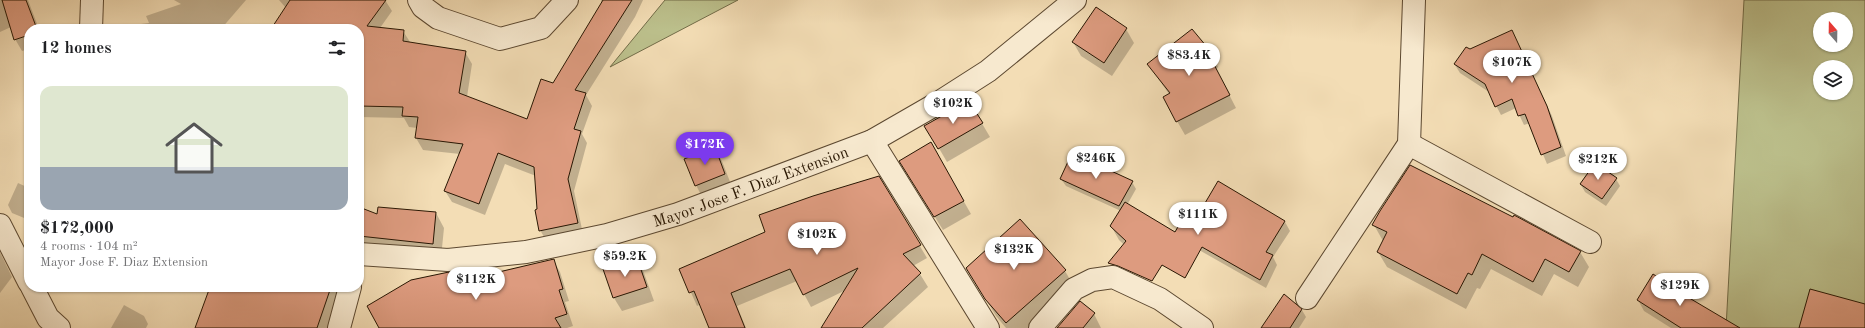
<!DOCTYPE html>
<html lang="en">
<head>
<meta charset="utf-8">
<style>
  body { margin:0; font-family:"Old Standard TT",serif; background:#f6f6f6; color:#202124; height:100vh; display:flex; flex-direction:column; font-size:15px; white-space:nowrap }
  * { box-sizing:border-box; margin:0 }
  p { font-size:13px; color:#757577 }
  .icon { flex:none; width:22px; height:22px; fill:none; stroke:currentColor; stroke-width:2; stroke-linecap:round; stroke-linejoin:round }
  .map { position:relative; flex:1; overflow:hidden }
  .details { position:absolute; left:24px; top:24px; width:340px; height:268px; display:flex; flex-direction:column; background:#fff; border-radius:16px; box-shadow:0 1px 3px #0004 }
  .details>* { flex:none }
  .needle { width:26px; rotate:340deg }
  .tools { position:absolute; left:1813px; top:12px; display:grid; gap:8px }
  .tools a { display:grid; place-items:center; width:40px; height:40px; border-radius:50%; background:#fff; box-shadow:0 1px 3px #0004; font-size:20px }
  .price { position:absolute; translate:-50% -34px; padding:0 9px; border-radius:14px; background:#fff; color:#222; font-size:13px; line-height:26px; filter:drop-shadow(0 1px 2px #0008) }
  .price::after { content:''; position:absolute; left:50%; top:24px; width:12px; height:9px; margin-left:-6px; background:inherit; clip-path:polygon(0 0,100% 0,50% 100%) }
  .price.selected { background:#7c3aed; color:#fff }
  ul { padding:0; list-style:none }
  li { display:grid; align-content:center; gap:8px; height:212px; padding:0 16px }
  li+li { border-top:1px solid #e0e0e0 }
  li span { display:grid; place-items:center; height:124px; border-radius:12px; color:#555 }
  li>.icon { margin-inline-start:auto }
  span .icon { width:72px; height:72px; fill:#fffc; stroke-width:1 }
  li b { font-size:17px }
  h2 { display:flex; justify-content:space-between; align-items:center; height:48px; padding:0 16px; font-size:17px }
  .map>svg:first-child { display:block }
</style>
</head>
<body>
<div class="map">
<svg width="1865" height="328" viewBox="0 0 1865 328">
  <rect width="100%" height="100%" fill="#f3ddb5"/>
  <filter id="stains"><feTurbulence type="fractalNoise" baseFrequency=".005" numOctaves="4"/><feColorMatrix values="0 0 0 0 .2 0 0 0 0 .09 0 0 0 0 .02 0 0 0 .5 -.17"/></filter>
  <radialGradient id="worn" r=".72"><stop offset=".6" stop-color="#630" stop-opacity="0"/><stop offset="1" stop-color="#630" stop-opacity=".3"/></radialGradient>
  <!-- green -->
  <g fill="#bcc08c" stroke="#726c48" fill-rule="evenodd">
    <polygon points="665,0 738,0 610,67"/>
    <path d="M1744 0H1865V328H1726ZM1820 19H1846V45H1820ZM1820 67H1846V93H1820Z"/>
  </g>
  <!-- shadow -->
  <g fill="#0003">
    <polygon points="0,0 28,0 39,29 29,29 29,49 22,51 15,39 11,27 0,32"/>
    <polygon points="174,0 246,0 221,29 116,29 116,27 149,23 146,16 181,4"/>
    <polygon points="279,0 385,0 392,11 380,28 403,31 410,42 465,52 472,64 467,97 528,120 553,84 602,4 601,0 643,0 635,17 586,95 592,106 582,134 587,143 574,191 583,234 547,242 540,230 536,176 505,164 485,215 452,202 445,191 460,154 423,150 416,138 417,128 409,127 404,118 359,117 359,29 272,29 286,8"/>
    <polygon points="1096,9 1126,29 1134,43 1112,76 1081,56 1073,42"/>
    <polygon points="1516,40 1552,116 1566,156 1547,164 1530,123 1524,125 1516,108 1501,115 1489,92 1460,73 1455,65 1470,50"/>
    <polygon points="1211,53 1218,67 1216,69 1236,108 1185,135 1177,121 1169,94 1148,64"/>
    <polygon points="974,110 990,137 947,162 926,126"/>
    <polygon points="931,144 971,214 943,230 908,174"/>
    <polygon points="714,148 722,161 732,187 703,199 696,185"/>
    <polygon points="879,178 927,258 913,266 920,274 928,287 883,328 826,328 846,290 811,307 797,281 737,306 746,328 710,328 701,304 697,306 681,270 766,232"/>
    <polygon points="1061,179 1132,182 1136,189 1127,205 1149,268 1119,240 1111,226 1121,211 1066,186"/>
    <polygon points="1616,179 1620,186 1606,206 1585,192 1581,185"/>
    <polygon points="1218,182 1285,222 1290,231 1273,257 1277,265 1266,288 1192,246"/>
    <polygon points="18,183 29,188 29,220 12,213 8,205"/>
    <polygon points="359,208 378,215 436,213 444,228 441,258 359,257"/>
    <polygon points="1020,221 1065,271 1075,288 1030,328 1006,328 996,316 977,285"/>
    <polygon points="1374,225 1580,252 1589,267 1578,287 1554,274 1542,296 1491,269 1480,289 1477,288 1466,309 1387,267 1378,252 1383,241"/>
    <polygon points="0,252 12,277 0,293"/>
    <polygon points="637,259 644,273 654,301 622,311 614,298"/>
    <polygon points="553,260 560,272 569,301 565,302 573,326 567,328 380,328 449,274 454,284"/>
    <polygon points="210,287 348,287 330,328 196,328"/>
    <polygon points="1284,296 1302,310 1306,317 1299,328 1262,328"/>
    <polygon points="1638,300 1724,328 1671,328 1644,311"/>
    <polygon points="124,305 144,316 148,324 146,328 111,328"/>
    <polygon points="1094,314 1101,328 1058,328"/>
  </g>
  <!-- building -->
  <g fill="#dd9b7f" stroke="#291703">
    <polygon points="2,0 26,0 37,29 29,29 29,35 14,40"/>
    <polygon points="290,0 386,0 367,26 404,30 403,41 466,51 459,93 527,119 541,79 553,83 603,0 632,0 575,90 586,93 574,129 581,131 568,179 578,223 539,231 535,210 537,209 534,167 498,153 479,204 444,191 463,144 415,138 418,117 402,116 403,107 359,106 359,29 271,29"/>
    <polygon points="1096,7 1127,28 1104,63 1072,42"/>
    <polygon points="1192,29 1212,53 1209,55 1230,95 1176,122 1163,97 1170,93 1147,64"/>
    <polygon points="1512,30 1547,106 1561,147 1541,155 1525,114 1518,116 1512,99 1495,107 1485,84 1454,64 1466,47 1470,49"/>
    <polygon points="963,104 974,109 983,123 938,149 924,126"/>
    <polygon points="931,142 964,201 934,217 899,161"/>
    <polygon points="715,147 725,174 695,186 684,159"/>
    <polygon points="1072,153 1133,181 1119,206 1060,179"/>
    <polygon points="1595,163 1617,178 1602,199 1580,184"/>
    <polygon points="1410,165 1513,217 1514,215 1581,251 1569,272 1545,259 1533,282 1482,254 1472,275 1468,273 1457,294 1377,252 1387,232 1372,225 1380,211"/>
    <polygon points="879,176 921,245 903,254 921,273 862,328 821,328 858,268 803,295 790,269 731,293 745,328 709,328 694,291 689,293 679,269 765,232 759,215 813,196"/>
    <polygon points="1218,181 1285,221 1266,252 1273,255 1260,280 1202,247 1185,278 1162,265 1152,281 1118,266 1108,263 1126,241 1110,226 1125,202 1175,232 1188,209 1198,215"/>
    <polygon points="359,207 377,214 378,207 436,212 433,244 359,236"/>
    <polygon points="1020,219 1066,270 1006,323 985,299 966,268"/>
    <polygon points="637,258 647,287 613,298 603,269"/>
    <polygon points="554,259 563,289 559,290 567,314 555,318 561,328 379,328 367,306 411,280 449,272 452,283"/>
    <polygon points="1653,274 1691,299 1740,328 1681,328 1637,300"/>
    <polygon points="210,287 331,287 317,328 195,328"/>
    <polygon points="1810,289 1865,304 1865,328 1799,328"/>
    <polygon points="1284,294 1302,309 1290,328 1261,328"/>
    <polygon points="1080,301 1095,313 1083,328 1057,328"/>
  </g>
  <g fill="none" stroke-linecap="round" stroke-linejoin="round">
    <defs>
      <g id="minor">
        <polyline points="419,0 423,7 438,18 500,39 541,28 567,0"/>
        <polyline points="91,29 92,0"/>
        <polyline points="872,141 988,328"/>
        <polyline points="1409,144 1590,242"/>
        <polyline points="0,225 29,282"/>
        <path id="s1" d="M359 254 448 260 526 252 607 235 678 214 872 141 938 103 988 71 1075 0"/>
        <polyline points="32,287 48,318 59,328"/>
        <polyline points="1307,298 1409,144 1414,0"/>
        <polyline points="339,328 350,287"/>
        <polyline points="1040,328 1074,289 1092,280 1113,277 1160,299 1202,328"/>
      </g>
    </defs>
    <!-- minor casing -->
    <use href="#minor" stroke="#5c4830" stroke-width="24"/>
    <!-- minor -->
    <use href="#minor" stroke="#f7e9cf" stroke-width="22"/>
  </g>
  <g text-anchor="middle" stroke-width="3" stroke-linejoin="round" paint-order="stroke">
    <!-- street labels -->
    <g font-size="16" fill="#291703" stroke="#f7e9cf">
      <text dy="6" stroke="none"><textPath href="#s1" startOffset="402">Mayor Jose F. Diaz Extension</textPath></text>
    </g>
  </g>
  <rect width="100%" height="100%" filter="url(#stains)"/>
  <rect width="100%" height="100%" fill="url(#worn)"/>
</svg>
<div class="tools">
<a><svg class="needle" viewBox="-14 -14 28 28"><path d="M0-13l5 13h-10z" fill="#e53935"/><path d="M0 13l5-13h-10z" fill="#757577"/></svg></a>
<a><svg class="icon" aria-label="layers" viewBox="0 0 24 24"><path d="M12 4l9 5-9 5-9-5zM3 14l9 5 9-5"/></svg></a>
</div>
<b class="price" style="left:1189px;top:77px">$83.4K</b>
<b class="price" style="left:1512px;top:84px">$107K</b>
<b class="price" style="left:953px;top:125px">$102K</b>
<b class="price selected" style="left:705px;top:166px">$172K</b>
<b class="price" style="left:1096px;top:180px">$246K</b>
<b class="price" style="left:1598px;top:181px">$212K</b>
<b class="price" style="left:1198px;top:236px">$111K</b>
<b class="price" style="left:817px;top:256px">$102K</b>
<b class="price" style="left:1014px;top:271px">$132K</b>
<b class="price" style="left:625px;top:278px">$59.2K</b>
<b class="price" style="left:476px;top:301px">$112K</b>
<b class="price" style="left:1680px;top:307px">$129K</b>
<section class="details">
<h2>12 homes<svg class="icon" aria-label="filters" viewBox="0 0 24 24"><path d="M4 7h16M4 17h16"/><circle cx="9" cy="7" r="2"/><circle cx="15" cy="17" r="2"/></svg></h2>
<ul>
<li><span style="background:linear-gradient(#dfe7d0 65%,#9aa5b1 0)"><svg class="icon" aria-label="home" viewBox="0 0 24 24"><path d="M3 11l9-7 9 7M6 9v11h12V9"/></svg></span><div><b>$172,000</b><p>4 rooms · 104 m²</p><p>Mayor Jose F. Diaz Extension</p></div></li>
</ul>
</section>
</div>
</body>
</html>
